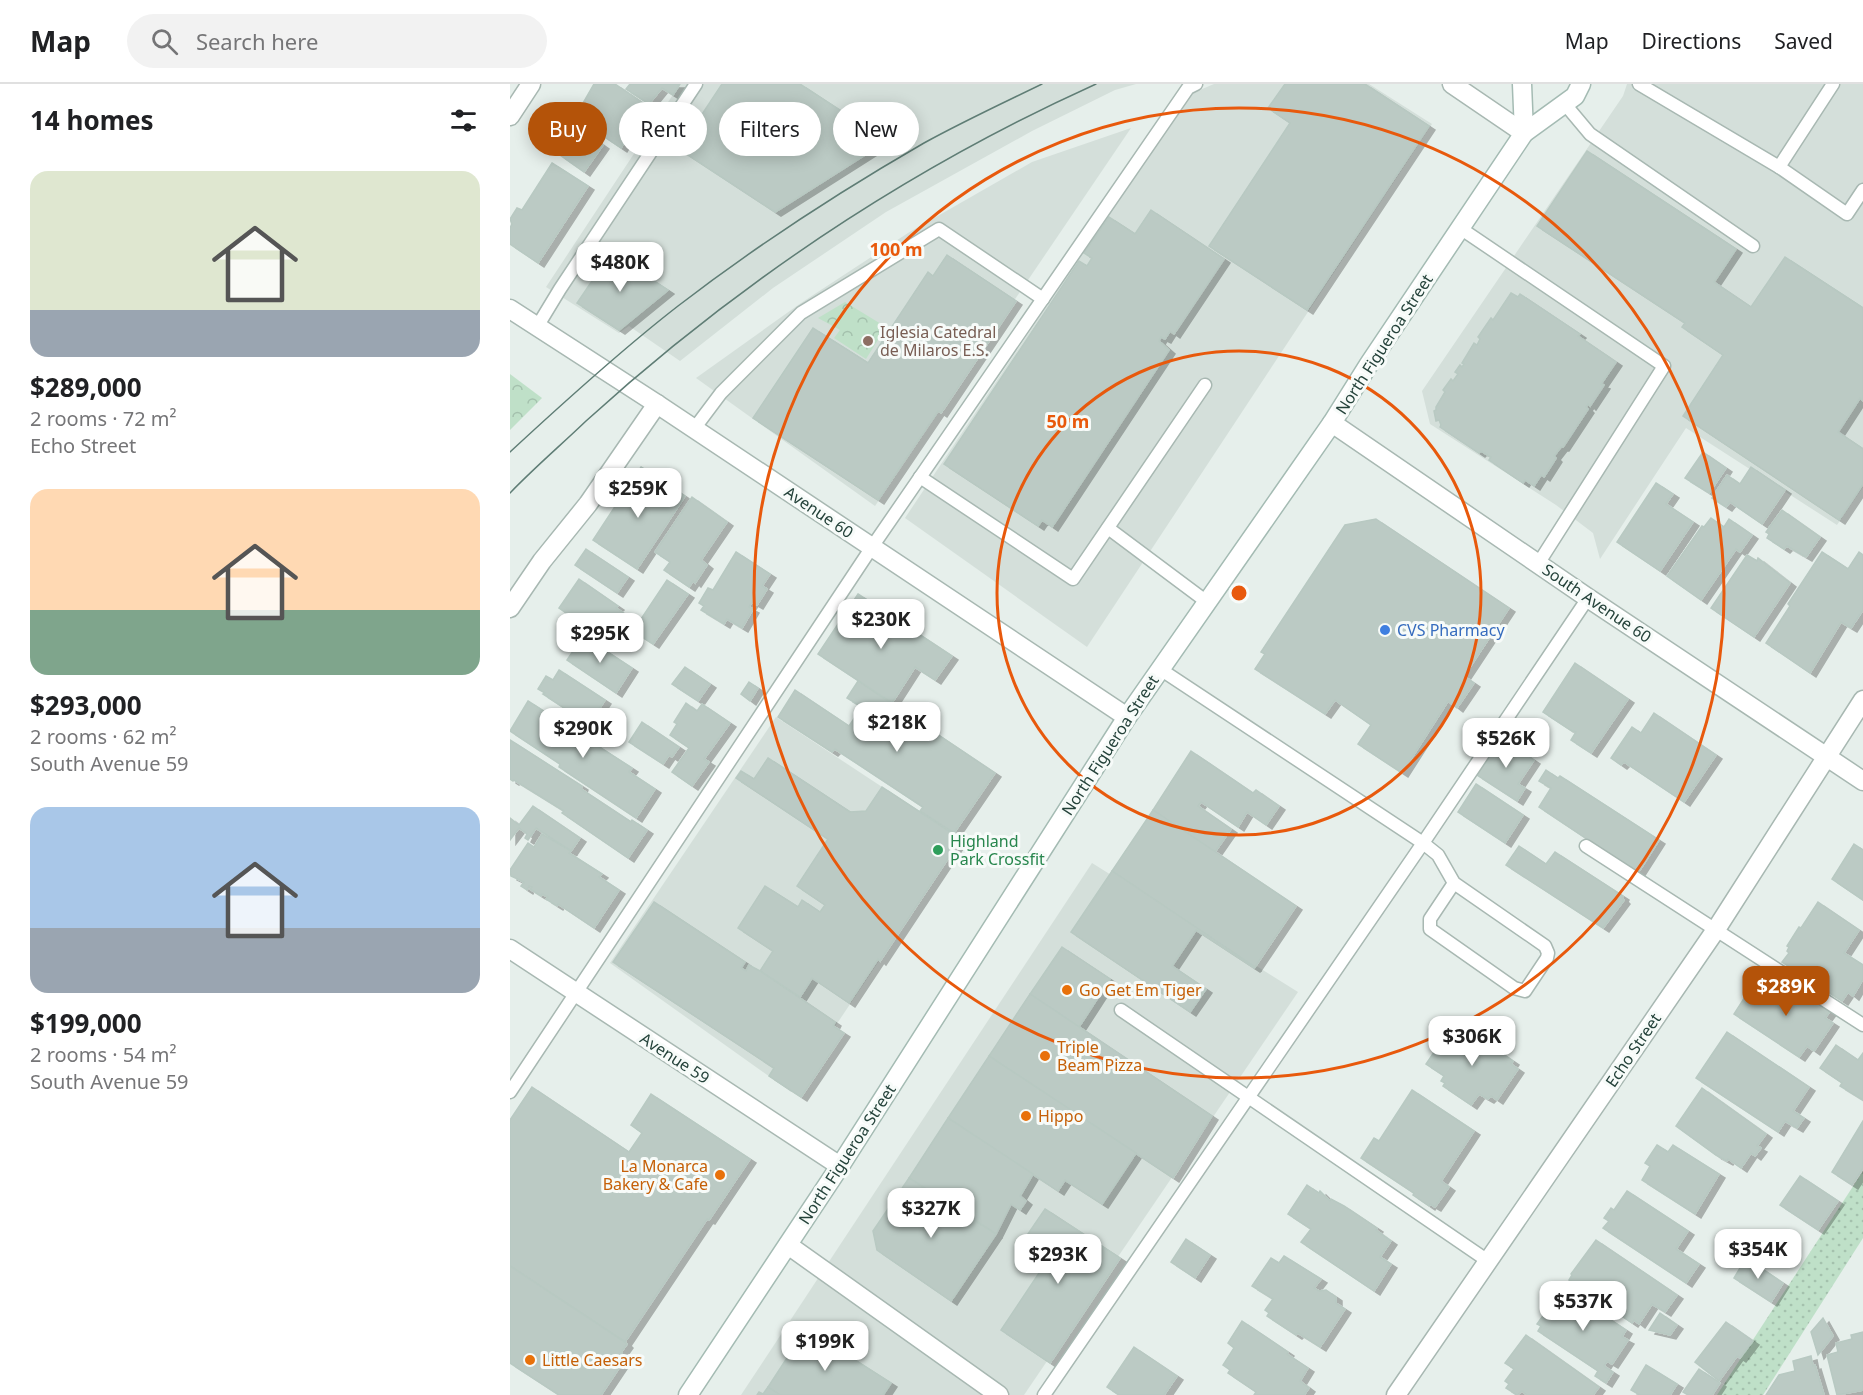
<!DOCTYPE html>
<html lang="en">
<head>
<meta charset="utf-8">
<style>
  body { margin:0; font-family:"Noto Sans",sans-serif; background:#f2f2f2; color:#202124; height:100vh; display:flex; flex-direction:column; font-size:22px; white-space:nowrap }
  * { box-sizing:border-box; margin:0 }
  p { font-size:20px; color:#757577 }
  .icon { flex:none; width:33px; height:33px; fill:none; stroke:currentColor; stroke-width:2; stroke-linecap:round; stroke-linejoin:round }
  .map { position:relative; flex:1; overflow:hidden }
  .details { display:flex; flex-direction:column; background:#fff; width:510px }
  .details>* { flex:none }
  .banner { position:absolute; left:18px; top:18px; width:570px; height:54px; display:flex; gap:12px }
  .price { position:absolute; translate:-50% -51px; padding:0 14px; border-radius:12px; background:#fff; color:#222; font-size:20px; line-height:39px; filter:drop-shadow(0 2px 3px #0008) }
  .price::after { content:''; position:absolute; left:50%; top:36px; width:18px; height:14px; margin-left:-9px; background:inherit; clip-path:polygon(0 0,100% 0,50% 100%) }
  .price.current { background:#b45309; color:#fff }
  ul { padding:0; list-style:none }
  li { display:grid; align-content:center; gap:12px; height:318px; padding:0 30px }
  li span { display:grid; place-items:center; height:186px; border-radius:18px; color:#555 }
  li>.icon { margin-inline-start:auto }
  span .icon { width:108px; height:108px; fill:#fffc; stroke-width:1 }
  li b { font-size:26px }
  h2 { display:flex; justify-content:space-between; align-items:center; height:72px; padding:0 30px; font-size:26px }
  .pill { padding:0 21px; border-radius:27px; background:#fff; box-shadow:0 3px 15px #0003; font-size:21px; line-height:54px }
  .pill.current { background:#b45309; color:#fff }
  header { display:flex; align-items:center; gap:36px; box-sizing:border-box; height:84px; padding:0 30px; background:#fff; border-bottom:2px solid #e0e0e0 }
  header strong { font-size:28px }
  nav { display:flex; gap:33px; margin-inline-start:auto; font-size:21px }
  .search { width:420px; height:54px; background:#f2f2f2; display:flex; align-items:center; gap:15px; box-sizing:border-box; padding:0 21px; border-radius:33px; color:#757577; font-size:22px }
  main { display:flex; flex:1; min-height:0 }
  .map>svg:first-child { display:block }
</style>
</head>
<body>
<header>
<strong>Map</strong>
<div class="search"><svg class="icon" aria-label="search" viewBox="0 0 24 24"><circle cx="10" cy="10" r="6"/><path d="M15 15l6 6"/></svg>Search here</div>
<nav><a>Map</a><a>Directions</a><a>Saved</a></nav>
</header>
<main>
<section class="details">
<h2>14 homes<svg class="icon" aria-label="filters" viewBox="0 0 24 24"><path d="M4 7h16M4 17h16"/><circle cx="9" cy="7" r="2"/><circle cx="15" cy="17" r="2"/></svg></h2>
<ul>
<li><span style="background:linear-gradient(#dfe7d0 75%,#9aa5b1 0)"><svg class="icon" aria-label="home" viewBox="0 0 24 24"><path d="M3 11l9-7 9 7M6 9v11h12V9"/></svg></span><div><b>$289,000</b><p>2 rooms · 72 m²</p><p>Echo Street</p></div></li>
<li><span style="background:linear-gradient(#ffd9b3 65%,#7fa58c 0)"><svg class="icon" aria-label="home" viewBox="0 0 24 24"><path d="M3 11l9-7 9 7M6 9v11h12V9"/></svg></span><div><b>$293,000</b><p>2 rooms · 62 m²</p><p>South Avenue 59</p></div></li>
<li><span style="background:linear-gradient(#a9c7e8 65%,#9aa5b1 0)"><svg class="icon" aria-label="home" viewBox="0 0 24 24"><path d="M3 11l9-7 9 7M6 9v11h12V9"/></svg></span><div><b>$199,000</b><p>2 rooms · 54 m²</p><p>South Avenue 59</p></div></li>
</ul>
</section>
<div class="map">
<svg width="1353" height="1311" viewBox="0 0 1353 1311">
  <defs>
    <pattern id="grass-dots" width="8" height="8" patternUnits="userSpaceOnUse" patternTransform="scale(1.5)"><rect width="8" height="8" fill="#bfe0c8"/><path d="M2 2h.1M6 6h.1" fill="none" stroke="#a4c1ad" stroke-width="1.8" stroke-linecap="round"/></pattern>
    <pattern id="forest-crowns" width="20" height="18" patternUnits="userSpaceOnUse" patternTransform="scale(1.5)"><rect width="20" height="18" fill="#bfe0c8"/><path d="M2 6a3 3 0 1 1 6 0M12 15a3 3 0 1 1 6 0" fill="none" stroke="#a4c1ad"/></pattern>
    <filter id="shadow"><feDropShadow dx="6" dy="4" stdDeviation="0" flood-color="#0004"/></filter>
  </defs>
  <rect width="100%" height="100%" fill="#e6efeb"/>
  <!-- built -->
  <g fill="#d4dfda">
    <polygon points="170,0 626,0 605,6 522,47 376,128 263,204 170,277 119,242 109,249 36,203"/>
    <polygon points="704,0 859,0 922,40 577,563 395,434 678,11"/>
    <polygon points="1117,0 1353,0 1353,403 1327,441 1176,344 1090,475 1083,449 1046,421 920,340 912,307 1113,12"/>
    <polygon points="621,44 365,422 186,294 291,219 398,149 522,78"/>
    <polygon points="266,633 451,755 281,1008 100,879"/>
    <polygon points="582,779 788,908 514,1311 231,1311"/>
  </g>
  <!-- grass -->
  <polygon fill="url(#grass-dots)" points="1353,1087 1353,1154 1253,1311 1207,1311"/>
  <!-- forest -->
  <g fill="url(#forest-crowns)">
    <polygon points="335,218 376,243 356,275 324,254 330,246 308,234"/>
    <polygon points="0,290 32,314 0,346"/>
  </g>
  <!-- building -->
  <g fill="#bbcac4" stroke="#b8c9c2" stroke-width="1.5" filter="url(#shadow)">
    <polygon points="84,0 105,0 136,21 115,53 117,54 111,64 65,33"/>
    <polygon points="120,0 170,0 163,11 152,4 139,20 116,5"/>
    <polygon points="212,0 290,0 377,57 265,128 169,65"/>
    <polygon points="775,0 855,0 919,42 797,226 699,162 780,39 758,24"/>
    <polygon points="69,44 93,61 74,88 50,71"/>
    <polygon points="1077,67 1226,165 1204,198 1241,223 1275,173 1353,224 1353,317 1350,314 1328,348 1353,365 1353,400 1329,436 1173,332 1213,271 1172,243 1175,239 1027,142"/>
    <polygon points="42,79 78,102 28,179 0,160 0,144 2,140 0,135 7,124 12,126"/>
    <polygon points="641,126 714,175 664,250 660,247 655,255 651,253 649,257 659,266 542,443 532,436 528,442 434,380 569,177 577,182 582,174 574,169 599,133 625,150"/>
    <polygon points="101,169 158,206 109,246 67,219"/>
    <polygon points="437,171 506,217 431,329 428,327 368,416 243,334 303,244 358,279 418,188 423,192"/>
    <polygon points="1001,209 1008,213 1010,210 1070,250 1068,252 1106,278 1091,300 1094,301 1080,322 1078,320 1076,323 1078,325 1053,363 1051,363 1044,372 1046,374 1034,393 1031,391 1024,402 1015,396 1013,399 979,376 981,373 971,367 969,369 930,343 931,341 929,336 926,337 924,327 926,326 926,323 935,308 933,306 941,295 943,297 948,290 945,288 950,281 952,283 954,280 952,279 964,259 967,261 970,255 968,253 981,234 983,236"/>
    <polygon points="1193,368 1216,384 1199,409 1175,394"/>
    <polygon points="131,383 147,393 142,401 155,409 160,402 175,412 127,485 83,456"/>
    <polygon points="1241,383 1275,406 1252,440 1220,418 1216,423 1202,414 1217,391 1230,400"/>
    <polygon points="1146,399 1163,410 1156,420 1183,438 1150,487 1107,458"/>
    <polygon points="182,413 217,438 191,476 197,481 185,499 183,497 179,503 154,486 160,478 145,468"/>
    <polygon points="1272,426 1310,453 1296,473 1277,462 1274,465 1257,454 1259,450 1256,448"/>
    <polygon points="1201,434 1214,443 1219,435 1242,451 1230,468 1226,465 1191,516 1157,492 1192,442 1194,443"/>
    <polygon points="866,435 999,524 954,592 964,599 947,624 938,617 892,689 848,660 861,641 825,616 815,630 745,585 755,570 751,568 835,441"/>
    <polygon points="76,465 118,493 107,509 65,481"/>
    <polygon points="226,468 260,490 252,502 257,505 247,521 242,518 239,523 243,525 232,544 217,535 214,540 191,526 194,522 189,519 198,504 203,506"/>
    <polygon points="1312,468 1338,485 1349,468 1353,471 1353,526 1341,544 1331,538 1300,589 1256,559 1280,522 1278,520"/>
    <polygon points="1237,471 1247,477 1248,474 1280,499 1244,553 1201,524"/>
    <polygon points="69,495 108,522 106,524 118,532 101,557 90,549 88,551 49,524"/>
    <polygon points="157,496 178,510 143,560 123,547"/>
    <polygon points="348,510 442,572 425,596 405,583 382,619 308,570"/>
    <polygon points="73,552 122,584 106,609 57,576"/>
    <polygon points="1065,579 1118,615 1081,669 1061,656 1066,648 1062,647 1033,628"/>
    <polygon points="175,583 200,600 188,617 162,600"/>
    <polygon points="49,586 95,616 75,647 55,634 59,627 33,610 35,609 28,605 36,592 43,596"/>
    <polygon points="348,597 485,689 444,749 410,727 413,723 325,665 322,668 268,633 285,606 339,642 352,623 337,614"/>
    <polygon points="239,598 248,604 240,617 231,610"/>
    <polygon points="18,617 122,684 119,688 145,705 126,734 49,683 50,680 0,647"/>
    <polygon points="176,619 187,627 192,620 220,639 194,675 199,678 182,702 162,688 179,664 160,651 167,640 164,638"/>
    <polygon points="1144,629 1206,671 1174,718 1114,678 1111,681 1101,674 1122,643 1131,649"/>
    <polygon points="132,638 169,663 162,673 159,671 153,680 119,658"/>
    <polygon points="991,654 1024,676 1008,700 1015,704 1007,717 967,691"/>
    <polygon points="0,656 72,702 71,705 121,738 122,736 137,746 118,774 52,729 54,727 4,696 3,697 0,695"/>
    <polygon points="681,667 743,709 746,706 769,722 756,741 737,728 728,743 691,718 688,722 721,745 705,768 643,726"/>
    <polygon points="258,674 340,728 356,727 372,703 451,755 370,877 368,875 339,919 302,894 290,913 250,887 263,867 228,844 255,802 288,823 292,816 310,828 315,821 287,802 318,755 226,694 231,687 244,695"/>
    <polygon points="1036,686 1048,694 1050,692 1149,756 1128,789 1029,723 1041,704 1029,697"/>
    <polygon points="966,700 1013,731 995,759 948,728"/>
    <polygon points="23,722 70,754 61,767 26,744 18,756 15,754 17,750 9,744 0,756 0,734 9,741"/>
    <polygon points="643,726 786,822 745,883 602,787"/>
    <polygon points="32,750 61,767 59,769 92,790 89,793 109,806 84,844 48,820 47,822 36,815 38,813 32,810 31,812 20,805 22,803 19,802 17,806 11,802 14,798 1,792 0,786 18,759 24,763"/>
    <polygon points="1344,760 1353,766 1353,816 1322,795"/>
    <polygon points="1009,762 1036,780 1045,768 1113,812 1112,814 1114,816 1093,844 996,781"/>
    <polygon points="602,787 745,883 744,884 686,846 662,882 696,905 680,928 561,848"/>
    <polygon points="144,818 235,878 231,884 236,887 239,881 250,887 325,938 323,942 334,949 291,1013 259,992 264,984 103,878"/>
    <polygon points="1308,818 1349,846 1334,869 1353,881 1353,895 1343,912 1338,908 1332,917 1272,878 1279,869 1277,867 1279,863 1277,862 1289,843 1291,844"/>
    <polygon points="552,863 600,895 569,943 520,910"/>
    <polygon points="1260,895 1281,908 1284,905 1296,913 1298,911 1321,926 1315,934 1323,939 1304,967 1297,962 1289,973 1224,930 1242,902 1252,908"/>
    <polygon points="520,910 702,1032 663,1094 479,972"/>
    <polygon points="948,944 962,953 964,950 1003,977 1001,980 1008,985 987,1016 981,1012 978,1015 969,1010 961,1021 933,1002 935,999 931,997 934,992 916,980 937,949 942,953"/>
    <polygon points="1217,948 1299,1003 1283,1027 1294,1034 1287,1044 1275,1037 1268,1048 1186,994"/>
    <polygon points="1326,961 1348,976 1353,969 1353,1016 1330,1002 1332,999 1310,984"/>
    <polygon points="479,972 626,1069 592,1120 555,1096 548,1107 438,1034"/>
    <polygon points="22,1003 119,1068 132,1049 121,1041 141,1010 240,1075 199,1136 197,1135 115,1258 0,1182 0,1036"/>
    <polygon points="1192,1004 1256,1050 1247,1062 1251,1064 1245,1072 1241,1069 1231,1084 1218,1075 1217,1077 1206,1071 1166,1042"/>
    <polygon points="902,1006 964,1047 931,1097 939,1103 925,1123 920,1120 919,1122 903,1111 904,1109 851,1074 864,1054 869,1057"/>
    <polygon points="438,1034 523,1090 510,1112 516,1117 510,1126 501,1120 486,1150 399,1094"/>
    <polygon points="1353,1037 1353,1084 1342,1101 1322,1088"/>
    <polygon points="1147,1061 1158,1068 1163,1061 1209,1090 1185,1130 1132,1096 1140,1082 1135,1079"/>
    <polygon points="1290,1092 1328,1117 1308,1146 1270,1121"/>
    <polygon points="399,1094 486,1150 441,1217 367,1166 363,1147"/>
    <polygon points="797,1101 809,1109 810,1107 820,1117 821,1115 834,1122 867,1144 866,1146 881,1157 870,1173 881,1180 864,1207 791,1158 801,1145 778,1130"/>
    <polygon points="1117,1107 1178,1147 1166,1165 1189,1180 1176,1199 1093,1144 1099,1137 1094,1134 1101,1124 1104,1126"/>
    <polygon points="535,1125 610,1174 540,1279 491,1246 535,1180 509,1163"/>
    <polygon points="676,1155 700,1171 685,1194 661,1178"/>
    <polygon points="1086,1156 1167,1211 1155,1228 1142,1220 1129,1240 1124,1236 1122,1239 1059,1196 1062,1191 1061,1190"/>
    <polygon points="774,1172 811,1195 804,1204 809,1207 816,1206 826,1213 826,1219 835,1225 810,1263 788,1249 786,1251 757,1232 759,1229 755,1226 763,1215 742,1202 761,1174 769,1179"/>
    <polygon points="1236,1174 1273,1199 1261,1218 1224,1194"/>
    <polygon points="0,1182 115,1258 117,1260 112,1267 113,1278 91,1311 49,1311 0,1279"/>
    <polygon points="1053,1204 1116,1246 1112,1253 1118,1256 1102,1280 1097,1277 1094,1282 1103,1288 1096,1299 1085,1292 1088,1287 1028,1247 1031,1242 1027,1240"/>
    <polygon points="1150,1229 1167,1241 1160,1251 1139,1246"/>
    <polygon points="1313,1234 1323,1252 1308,1271 1301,1248"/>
    <polygon points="732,1237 778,1268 777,1270 798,1284 790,1297 799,1304 794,1311 744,1311 746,1308 718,1289 720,1286 713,1281 724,1264 718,1259"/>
    <polygon points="1216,1238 1243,1257 1230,1274 1227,1272 1209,1297 1185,1278"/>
    <polygon points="1353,1248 1353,1306 1327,1311 1317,1271 1328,1268 1326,1259 1342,1255 1341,1251"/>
    <polygon points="308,1249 338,1268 337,1271 381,1299 373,1311 270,1311 258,1303 290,1254"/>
    <polygon points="1016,1251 1089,1303 1083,1311 1017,1311 1012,1307 1007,1311 996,1304 999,1300 995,1297 1004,1285 995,1279"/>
    <polygon points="624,1263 667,1292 654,1311 609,1311 597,1303"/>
    <polygon points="1301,1272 1303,1282 1305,1281 1314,1311 1256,1311 1269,1291 1285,1287 1283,1277"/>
    <polygon points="1136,1281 1167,1300 1160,1311 1130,1311 1121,1306"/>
    <polygon points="1189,1285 1210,1299 1202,1311 1178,1311 1173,1308"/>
    <polygon points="258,1303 270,1311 247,1311 249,1308 253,1310"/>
  </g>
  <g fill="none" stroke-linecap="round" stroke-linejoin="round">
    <defs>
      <g id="service">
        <polyline points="1129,0 1269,83 1323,0"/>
        <polyline points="1054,19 1080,50 1243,162"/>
        <polyline points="1269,83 1337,130 1353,106"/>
        <polyline points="950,144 1154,282 1028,480"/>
        <polyline points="27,243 50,205 186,0"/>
        <polyline points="184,345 211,309 291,229 429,145 533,215"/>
        <polyline points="410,393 563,495 695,301"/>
        <polyline points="598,444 697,518"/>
        <polyline points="650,585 913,759 928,771 944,799 1035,862 1038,869 1037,874 1015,907 1004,904 920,845 920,835 944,799"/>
        <polyline points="1076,762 1353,941"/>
        <polyline points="611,926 978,1177"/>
        <polyline points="0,1008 362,463 678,4 686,0"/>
        <polyline points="534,1311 913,759 1078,514"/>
      </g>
      <g id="minor">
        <polyline points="0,32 21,0"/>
        <polyline points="0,225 147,320 617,633"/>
        <polyline points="0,524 32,477 78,420 147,320"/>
        <polyline points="0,865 330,1082"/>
        <polyline points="278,1161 489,1311"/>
        <polyline points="886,1311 1205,847 1353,616"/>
      </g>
      <g id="tertiary">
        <polyline points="942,0 1014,49"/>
        <polyline points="822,339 1078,514 1353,697"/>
      </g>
      <g id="secondary">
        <polyline points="1012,0 1014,49"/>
        <polyline points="178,1311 330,1082 617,633 822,339 859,280 1014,49 1065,12 1071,0"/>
      </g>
    </defs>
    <!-- service casing -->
    <use href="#service" stroke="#a8b8b2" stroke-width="15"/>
    <!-- minor casing -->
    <use href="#minor" stroke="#a8b8b2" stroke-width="21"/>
    <!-- tertiary casing -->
    <use href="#tertiary" stroke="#a8b8b2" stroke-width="21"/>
    <!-- secondary casing -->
    <use href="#secondary" stroke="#a4bbb3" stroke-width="21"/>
    <!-- service -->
    <use href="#service" stroke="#fff" stroke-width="12"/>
    <!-- minor -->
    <use href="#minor" stroke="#fff" stroke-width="18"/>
    <!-- tertiary -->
    <use href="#tertiary" stroke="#fff" stroke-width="18"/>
    <!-- secondary -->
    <use href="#secondary" stroke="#fff" stroke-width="18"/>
    <!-- tram -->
    <g stroke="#5f7d75" stroke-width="1.5">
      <path d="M0 368C54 318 110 267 168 222 246 162 329 108 414 59 452 38 493 19 532 0"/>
      <path d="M0 409C24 384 51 361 76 337 228 199 398 85 586 0"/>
    </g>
  </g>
  <!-- distance rings -->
  <g fill="none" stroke="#e8590c" stroke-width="3">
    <circle cx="729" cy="509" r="242"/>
    <circle cx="729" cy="509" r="485"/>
  </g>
  <!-- markers -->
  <circle fill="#8d6e63" stroke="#f7fbf9" stroke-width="2" cx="358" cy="257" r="6"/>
  <circle fill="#3f7fe0" stroke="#f7fbf9" stroke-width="2" cx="875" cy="546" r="6"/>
  <circle fill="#2e9e5b" stroke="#f7fbf9" stroke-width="2" cx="428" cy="766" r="6"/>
  <g fill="#e8710a" stroke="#f7fbf9" stroke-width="2">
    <circle cx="557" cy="906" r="6"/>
    <circle cx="535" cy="972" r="6"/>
    <circle cx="516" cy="1032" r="6"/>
    <circle cx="210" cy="1091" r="6"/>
    <circle cx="20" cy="1276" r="6"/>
  </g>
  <g text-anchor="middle" stroke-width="6" stroke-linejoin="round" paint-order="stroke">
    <!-- education labels -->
    <g font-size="16" fill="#785e54" stroke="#f7fbf9" text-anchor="start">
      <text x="370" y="254">Iglesia Catedral<tspan x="370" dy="18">de Milaros E.S.</tspan></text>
    </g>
    <!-- street labels -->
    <g font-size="16" fill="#24423a" stroke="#f7fbf9">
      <text transform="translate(874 260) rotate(-57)" y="6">North Figueroa Street</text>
      <text transform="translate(309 428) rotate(34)" y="6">Avenue 60</text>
      <text transform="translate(1087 519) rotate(34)" y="6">South Avenue 60</text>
      <text transform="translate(600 661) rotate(-57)" y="6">North Figueroa Street</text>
      <text transform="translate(1123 966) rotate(-56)" y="6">Echo Street</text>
      <text transform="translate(165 974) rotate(33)" y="6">Avenue 59</text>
      <text transform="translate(337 1070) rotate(-57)" y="6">North Figueroa Street</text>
    </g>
    <!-- shop labels -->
    <g font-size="16" fill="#366cbe" stroke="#f7fbf9" text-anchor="start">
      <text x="887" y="552">CVS Pharmacy</text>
    </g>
    <!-- leisure labels -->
    <g font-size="16" fill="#27864d" stroke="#f7fbf9" text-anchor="start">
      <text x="440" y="763">Highland<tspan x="440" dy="18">Park Crossfit</tspan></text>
    </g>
    <!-- food labels -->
    <g font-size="16" fill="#c56008" stroke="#f7fbf9" text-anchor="start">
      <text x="569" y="912">Go Get Em Tiger</text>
      <text x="547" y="969">Triple<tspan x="547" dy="18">Beam Pizza</tspan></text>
      <text x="528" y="1038">Hippo</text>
      <text x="198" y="1088" text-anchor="end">La Monarca<tspan x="198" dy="18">Bakery &amp; Cafe</tspan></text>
      <text x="32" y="1282">Little Caesars</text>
    </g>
  </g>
  <circle cx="729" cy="509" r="9" fill="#e8590c" stroke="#f7fbf9" stroke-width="3"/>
  <g font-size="18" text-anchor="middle" font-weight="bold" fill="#e8590c" stroke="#f7fbf9" stroke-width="6" stroke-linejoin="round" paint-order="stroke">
    <text x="386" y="172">100 m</text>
    <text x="558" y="344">50 m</text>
  </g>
</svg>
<b class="price" style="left:110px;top:209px">$480K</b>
<b class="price" style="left:128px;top:435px">$259K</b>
<b class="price" style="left:371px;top:566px">$230K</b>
<b class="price" style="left:90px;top:580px">$295K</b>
<b class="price" style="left:387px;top:669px">$218K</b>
<b class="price" style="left:73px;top:675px">$290K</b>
<b class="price" style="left:996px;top:685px">$526K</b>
<b class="price current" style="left:1276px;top:933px">$289K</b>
<b class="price" style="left:962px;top:983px">$306K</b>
<b class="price" style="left:421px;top:1155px">$327K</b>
<b class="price" style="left:1248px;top:1196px">$354K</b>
<b class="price" style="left:548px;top:1201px">$293K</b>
<b class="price" style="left:1073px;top:1248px">$537K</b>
<b class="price" style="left:315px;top:1288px">$199K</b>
<div class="banner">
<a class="pill current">Buy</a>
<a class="pill">Rent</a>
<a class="pill">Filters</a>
<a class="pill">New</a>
</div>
</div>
</main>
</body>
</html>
